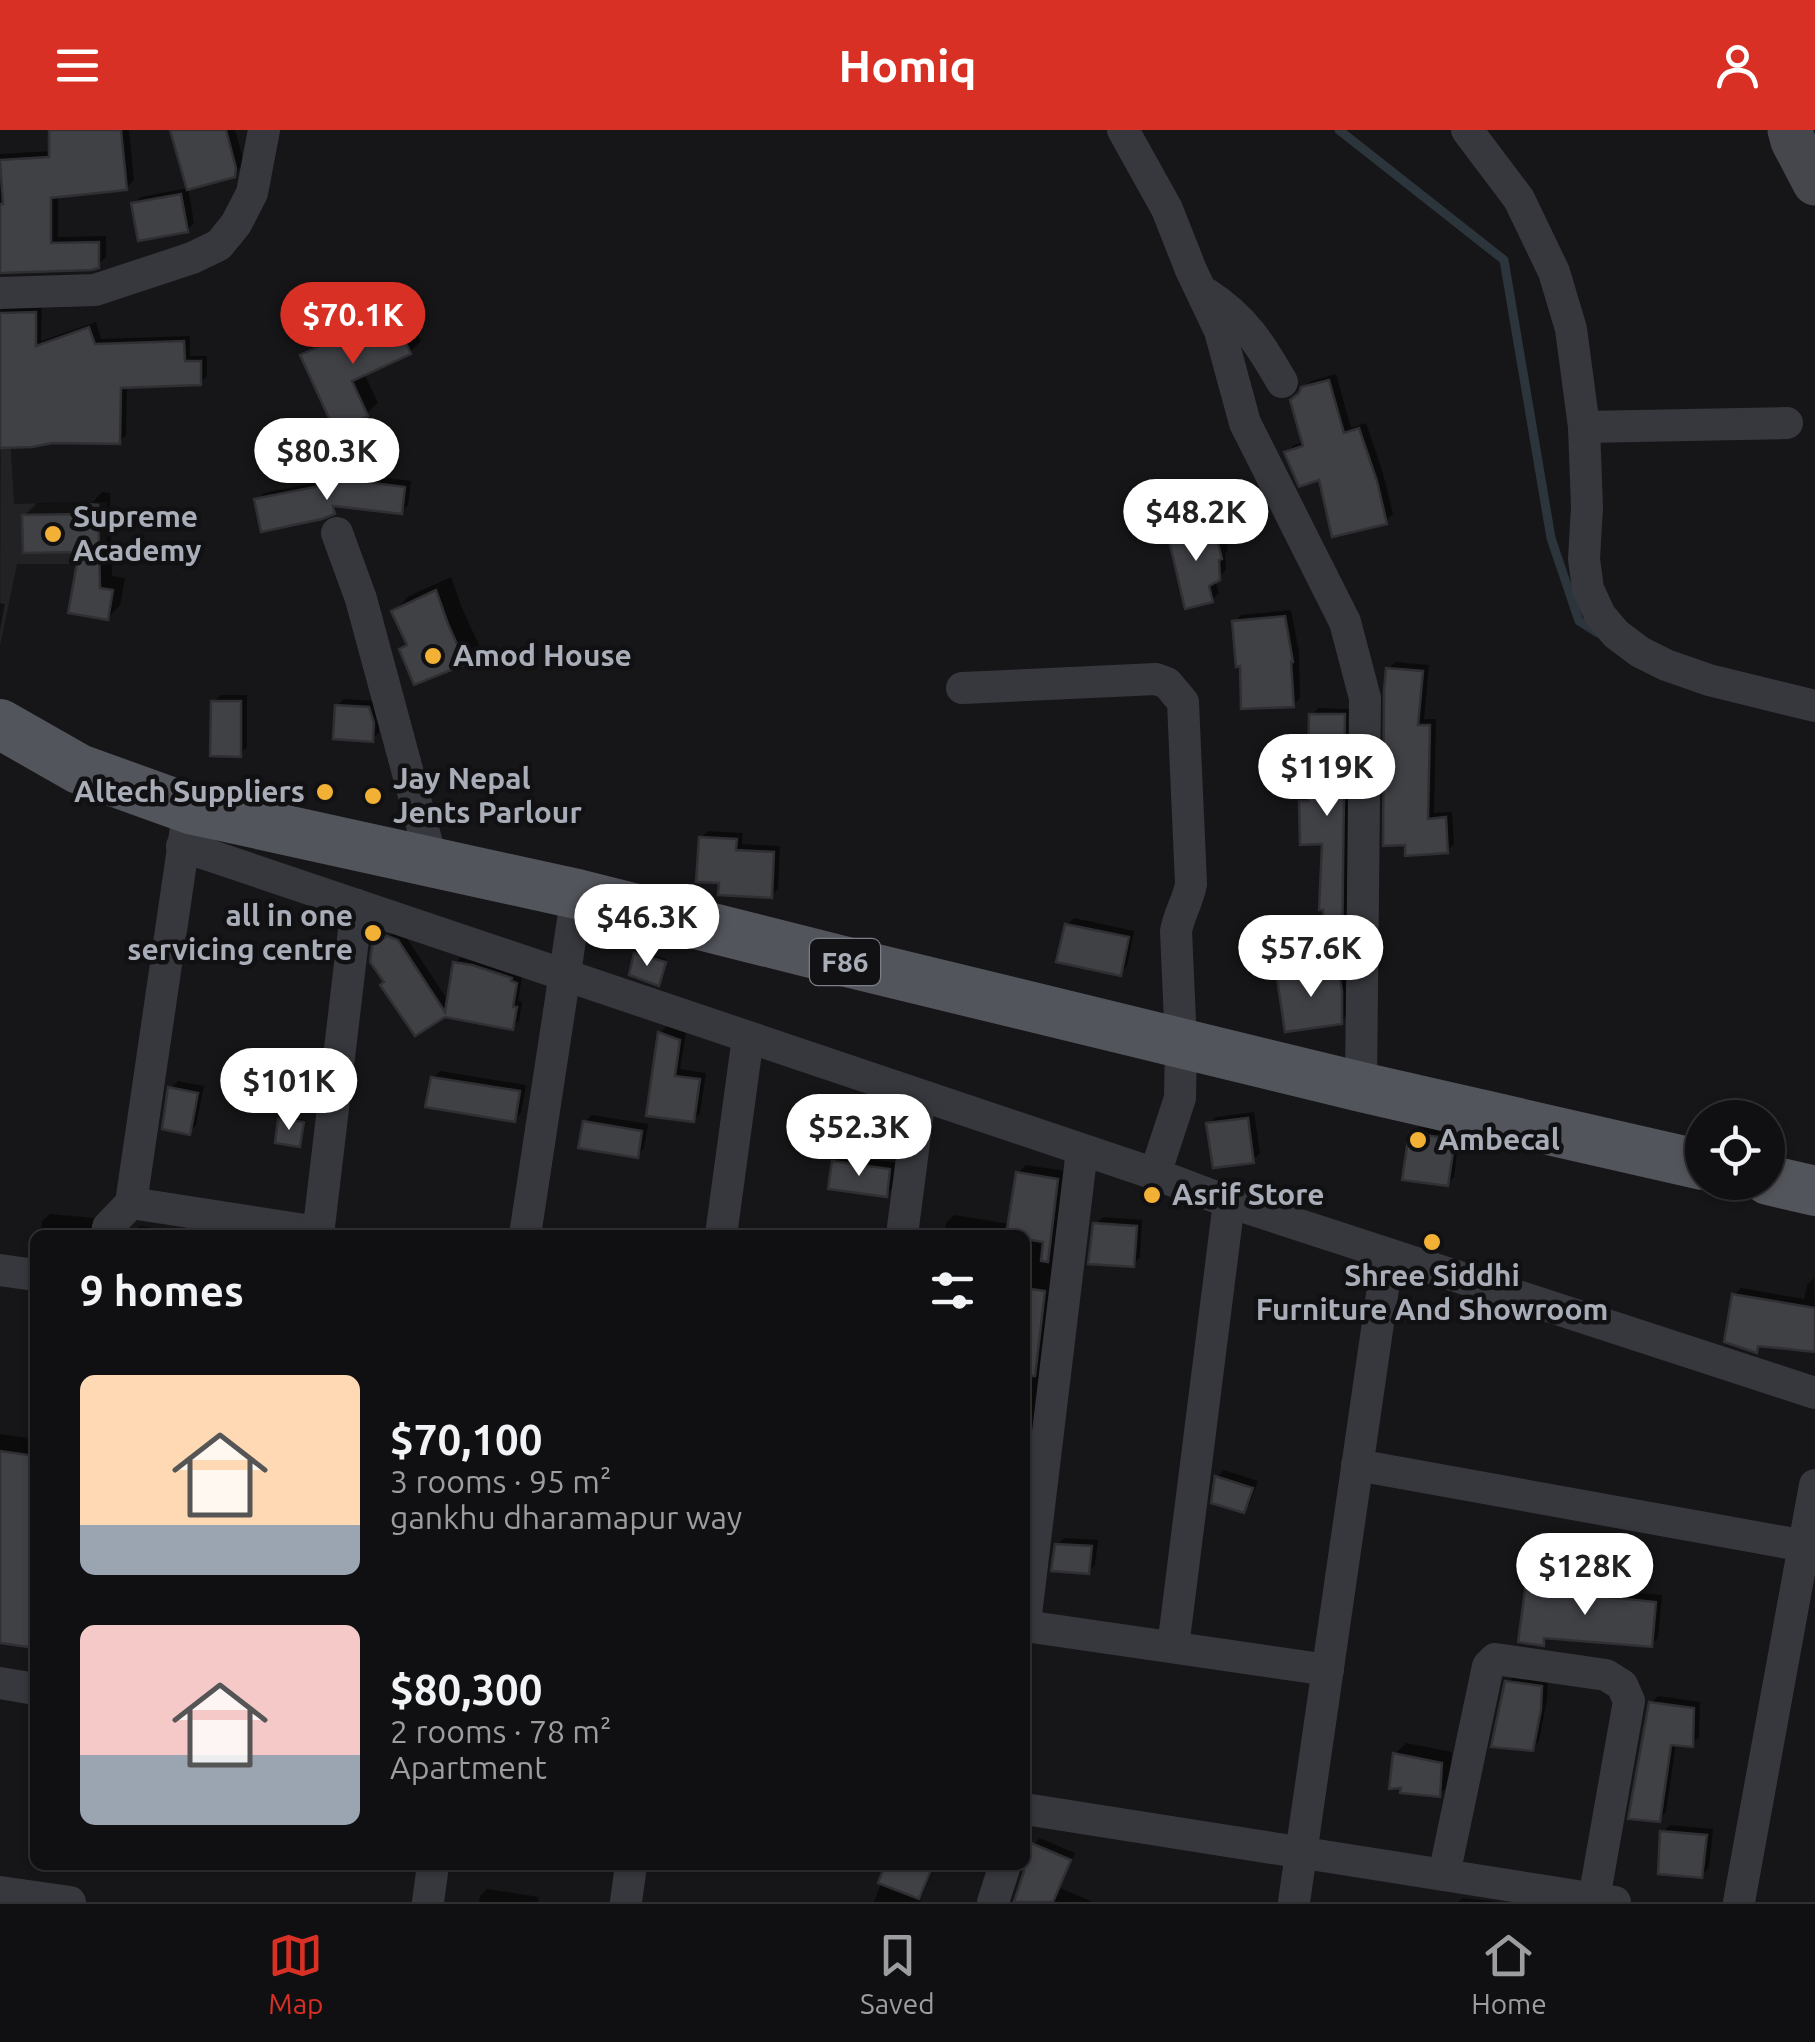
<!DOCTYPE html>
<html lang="en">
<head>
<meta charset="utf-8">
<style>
  body { margin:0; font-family:Ubuntu,sans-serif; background:#19191b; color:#f1f3f6; height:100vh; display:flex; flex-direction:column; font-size:38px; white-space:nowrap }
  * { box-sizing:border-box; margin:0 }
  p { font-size:32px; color:#9c9d9f }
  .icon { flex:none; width:55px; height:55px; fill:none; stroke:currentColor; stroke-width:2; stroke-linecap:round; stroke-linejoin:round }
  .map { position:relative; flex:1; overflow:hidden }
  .panel { position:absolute; left:30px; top:1100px; width:1000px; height:640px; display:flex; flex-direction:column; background:#101012; border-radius:15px; box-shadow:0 2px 8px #0004,0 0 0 2px #303032 }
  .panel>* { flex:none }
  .fabs { position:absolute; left:1685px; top:970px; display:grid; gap:20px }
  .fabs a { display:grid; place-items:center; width:100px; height:100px; border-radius:50%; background:#101012; box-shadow:0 2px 8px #0004,0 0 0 2px #303032; font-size:50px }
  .price { position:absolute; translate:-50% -85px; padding:0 22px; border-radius:35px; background:#fff; color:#222; font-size:32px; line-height:65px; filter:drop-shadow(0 2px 5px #0008) }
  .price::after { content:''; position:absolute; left:50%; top:60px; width:30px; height:22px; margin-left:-15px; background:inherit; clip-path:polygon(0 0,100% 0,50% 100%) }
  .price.current { background:#d93025; color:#fff }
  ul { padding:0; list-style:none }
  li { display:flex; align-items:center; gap:30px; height:250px; padding:0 50px }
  li span { display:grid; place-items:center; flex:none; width:280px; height:200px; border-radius:15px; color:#555 }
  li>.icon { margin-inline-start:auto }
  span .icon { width:120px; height:120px; fill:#fffc; stroke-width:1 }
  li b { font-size:42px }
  h2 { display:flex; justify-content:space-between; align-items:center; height:120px; padding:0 50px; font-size:42px }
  header { display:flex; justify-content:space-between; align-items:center; height:130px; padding:0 50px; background:#d93025; color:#fff; font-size:45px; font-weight:600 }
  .tabs { display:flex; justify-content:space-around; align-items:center; height:140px; border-top:2px solid #303032; background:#101012; font-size:28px; color:#9c9d9f }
  .tabs a { display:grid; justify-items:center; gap:5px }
  .tabs .current { color:#d93025 }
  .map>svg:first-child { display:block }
</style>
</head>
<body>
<header><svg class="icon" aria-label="menu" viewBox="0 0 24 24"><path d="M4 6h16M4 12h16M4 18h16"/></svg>Homiq<svg class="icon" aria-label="person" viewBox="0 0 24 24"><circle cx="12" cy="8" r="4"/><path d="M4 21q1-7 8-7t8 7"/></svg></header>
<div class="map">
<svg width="1815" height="1772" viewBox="0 0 1815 1772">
  <rect width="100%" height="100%" fill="#161618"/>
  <!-- built -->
  <polygon fill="#222225" points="1,266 11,320 14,374 107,372 106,434 17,434 0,516"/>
  <!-- shadow -->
  <g fill="#0007">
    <polygon points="52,0 131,0 129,0 134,50 126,58 58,65 58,107 106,106 106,127 98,135 0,141 0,24 52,21"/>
    <polygon points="173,0 235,0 243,29 241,37 233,45"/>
    <polygon points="188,58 194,93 187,100 134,74 141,67"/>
    <polygon points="404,174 421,211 410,222 364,243 378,273 366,284 303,226 314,215"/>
    <polygon points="5,176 42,176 41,211 96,192 101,209 190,206 190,226 207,226 207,246 200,253 127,255 126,305 119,312 53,311 0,316 0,181"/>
    <polygon points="1336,244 1351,298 1366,293 1383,343 1393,384 1386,391 1287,322 1294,315 1304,312 1303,258 1311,251"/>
    <polygon points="358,344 411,351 408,375 401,382 340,374 333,382 257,370 264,363"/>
    <polygon points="102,362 110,363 112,446 125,448 120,475 108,488 82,419 24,386 37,373 93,372"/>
    <polygon points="1220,388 1228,420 1225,423 1226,440 1215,449 1219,463 1212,470 1170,406 1177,399"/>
    <polygon points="451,447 462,478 480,517 465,532 416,552 402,519 408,513 394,481 409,466"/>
    <polygon points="0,473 5,474 0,500"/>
    <polygon points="1291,480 1299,522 1300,568 1293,575 1242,534 1234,492 1241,485"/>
    <polygon points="1396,532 1429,535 1424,589 1436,589 1434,683 1452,682 1454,714 1447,721 1408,723 1388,539"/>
    <polygon points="221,565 247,565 247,617 240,624 214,572"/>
    <polygon points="344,569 376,571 380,585 379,602 372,609 337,576"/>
    <polygon points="1318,578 1350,579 1348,816 1341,823 1325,712 1302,672 1308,665 1312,585"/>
    <polygon points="708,701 743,703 742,714 780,716 778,759 771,766 721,751 701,708"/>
    <polygon points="1074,788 1134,801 1127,836 1120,843 1067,795"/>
    <polygon points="396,801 404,804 449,872 455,833 461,827 522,847 518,871 522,872 519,891 512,897 444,884 387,852 382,811"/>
    <polygon points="639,822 667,829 659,853 636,825"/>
    <polygon points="1345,832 1348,853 1348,884 1340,892 1279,850 1287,843"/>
    <polygon points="667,896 686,903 680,939 706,943 700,983 693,990 648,984 660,903"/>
    <polygon points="440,941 526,955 521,983 514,990 433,948"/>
    <polygon points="178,951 204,956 196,995 189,1002 171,958"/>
    <polygon points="1254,982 1260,1023 1253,1030 1209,994 1216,987"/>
    <polygon points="592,985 648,994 644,1018 637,1025 585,992"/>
    <polygon points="284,987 306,990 302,1012 300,1014 281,990"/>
    <polygon points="1419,997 1460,1002 1454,1047 1447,1054 1412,1004"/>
    <polygon points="842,1025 896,1033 893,1058 886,1065 835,1032"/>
    <polygon points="1026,1035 1066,1041 1035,1297 1025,1307 1025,1105 944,1105 946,1093 954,1085 1010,1094 1018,1043"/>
    <polygon points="50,1084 94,1088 95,1105 41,1105 42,1091"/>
    <polygon points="1103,1087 1142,1090 1140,1127 1133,1134 1096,1094"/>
    <polygon points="140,1096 177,1101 176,1105 132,1105"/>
    <polygon points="1814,1148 1815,1220 1763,1214 1756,1220 1734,1165 1741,1158 1804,1169 1807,1155"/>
    <polygon points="0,1304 35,1309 35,1516 0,1510"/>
    <polygon points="1224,1340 1258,1351 1250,1373 1243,1380 1217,1347"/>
    <polygon points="1064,1408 1098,1410 1095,1435 1088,1442 1057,1415"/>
    <polygon points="1536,1447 1566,1453 1566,1456 1662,1465 1658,1508 1651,1515 1550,1506 1543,1513 1529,1454"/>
    <polygon points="1515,1545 1548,1550 1547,1570 1539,1611 1532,1618 1508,1552"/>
    <polygon points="1658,1566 1700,1572 1699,1607 1692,1614 1676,1613 1666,1682 1659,1689 1651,1573"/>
    <polygon points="1406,1613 1452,1622 1450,1654 1439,1665 1395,1624"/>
    <polygon points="1670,1695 1713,1699 1709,1738 1701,1745 1663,1702"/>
    <polygon points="1040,1708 1075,1723 1060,1758 1093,1772 1017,1772 1033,1715"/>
    <polygon points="888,1735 935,1735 920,1772 874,1772"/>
    <polygon points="487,1759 539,1767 538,1772 479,1772 480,1766"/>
    <polygon points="1463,1768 1499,1772 1458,1772"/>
  </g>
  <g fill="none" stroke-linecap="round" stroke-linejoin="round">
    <!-- stream -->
    <polyline stroke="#2c353c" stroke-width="9" points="1339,0 1504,130 1551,408 1579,491 1598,503"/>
  </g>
  <!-- building -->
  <g fill="#404145" stroke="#303034" stroke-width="2.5">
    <polygon points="49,0 121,0 127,60 51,68 51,113 99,112 99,138 91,140 0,143 0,74 3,74 0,30 49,27"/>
    <polygon points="170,0 226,0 236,38 235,47 187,60"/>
    <polygon points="181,64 188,102 138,111 131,73"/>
    <polygon points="36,182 36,216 89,197 95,214 184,211 185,231 201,231 201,255 121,258 120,314 53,313 32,317 0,318 0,183"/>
    <polygon points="392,183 411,224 352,251 368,286 335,301 300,225"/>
    <polygon points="1329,250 1344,303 1359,298 1377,351 1387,394 1332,407 1319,350 1299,357 1284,322 1303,316 1290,270 1299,263 1301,257"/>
    <polygon points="349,350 405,357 402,384 333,376 335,384 322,389 261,402 254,369"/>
    <polygon points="87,374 98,375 100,458 113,460 108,490 68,483 79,422 23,423 22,385 86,384"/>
    <polygon points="1213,394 1222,429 1219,430 1220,450 1209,456 1213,472 1185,479 1168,406"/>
    <polygon points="436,460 448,494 466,534 414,555 399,519 407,515 391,481"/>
    <polygon points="1285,486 1293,532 1291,532 1294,577 1241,579 1240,536 1236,537 1232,491"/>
    <polygon points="1386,538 1423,541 1418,595 1430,595 1428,689 1446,687 1448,723 1405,726 1405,715 1383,716 1384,561"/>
    <polygon points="211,571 241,571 241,627 210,626"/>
    <polygon points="335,575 369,577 374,593 373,612 333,609"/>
    <polygon points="1309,584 1345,584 1342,825 1324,826 1323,780 1319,780 1322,714 1300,715 1299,671 1308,671"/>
    <polygon points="699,707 737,709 736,720 774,722 772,768 718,765 719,753 696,752"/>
    <polygon points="1065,794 1129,807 1121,846 1056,832"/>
    <polygon points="387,806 398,810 445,882 453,832 472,835 512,848 511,851 517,853 513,877 517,877 513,900 445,887 415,906 380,855 384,852 370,832 372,816"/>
    <polygon points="634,823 666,832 659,856 629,845"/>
    <polygon points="1338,838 1342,861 1342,894 1285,902 1277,849"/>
    <polygon points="658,902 680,910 675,946 700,949 694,992 646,986"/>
    <polygon points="431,947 520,961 515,992 425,977"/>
    <polygon points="168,957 198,963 190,1005 162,999"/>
    <polygon points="1248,988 1254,1033 1213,1038 1206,993"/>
    <polygon points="278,989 304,992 300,1017 275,1013"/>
    <polygon points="583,991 642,1001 638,1028 578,1018"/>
    <polygon points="1409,1003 1455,1009 1448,1056 1402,1050"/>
    <polygon points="832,1031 890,1039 887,1067 828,1059"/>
    <polygon points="1016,1042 1058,1049 1048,1132 1041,1131 1043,1112 1025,1109 1025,1105 1006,1105"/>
    <polygon points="1093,1093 1137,1096 1134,1137 1088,1134"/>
    <polygon points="1025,1158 1045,1161 1035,1246 1025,1246"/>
    <polygon points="1732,1164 1815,1178 1815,1222 1758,1216 1757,1223 1724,1212"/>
    <polygon points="0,1321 35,1326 35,1518 0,1513"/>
    <polygon points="1215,1346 1253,1358 1244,1383 1211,1373"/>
    <polygon points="1055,1414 1092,1416 1089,1444 1051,1441"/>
    <polygon points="1526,1453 1560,1459 1560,1462 1656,1472 1652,1517 1544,1508 1544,1516 1518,1512"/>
    <polygon points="1505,1551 1542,1556 1541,1579 1533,1621 1491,1617"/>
    <polygon points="1649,1572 1694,1578 1693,1617 1671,1615 1660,1692 1628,1689"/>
    <polygon points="1393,1623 1442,1633 1440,1667 1400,1663 1401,1658 1389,1659"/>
    <polygon points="1660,1701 1707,1705 1702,1748 1658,1744"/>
    <polygon points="1031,1713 1071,1730 1053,1772 1014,1772 1024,1741 1025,1728"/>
    <polygon points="885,1735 933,1735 919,1769 878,1753"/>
  </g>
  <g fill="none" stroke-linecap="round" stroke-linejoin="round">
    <!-- street -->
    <g stroke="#37383d" stroke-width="32">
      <polyline points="1123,0 1167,79 1191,140 1220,201 1245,293 1345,492 1365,568 1361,957"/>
      <polyline points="1467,0 1519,69 1554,142 1571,199 1584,297 1587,377 1584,429 1588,459 1600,485 1616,504 1640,522 1666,535 1709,550 1815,576"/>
      <polyline points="0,163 95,160 192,128 219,115 236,94 252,63 264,0"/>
      <path d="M1207 164C1245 189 1260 214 1282 252"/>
      <polyline points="1584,297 1787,293"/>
      <polyline points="337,403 361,469 432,732"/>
      <path d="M962 558 1156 549 1167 553 1183 572 1191 754C1188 771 1179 784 1176 801L1181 913 1180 968 1155 1044"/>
      <polyline points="182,716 1155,1044 1229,1072 1815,1263"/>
      <polyline points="131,1073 318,1102"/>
      <polyline points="107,1105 108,1097 131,1073 186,698"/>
      <polyline points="318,1105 357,775"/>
      <polyline points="525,1105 577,764"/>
      <polyline points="721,1105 748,907"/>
      <polyline points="902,1105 920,966"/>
      <polyline points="0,1140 35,1145"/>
      <polyline points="1357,1335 1805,1416"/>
      <polyline points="1025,1493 1082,1020"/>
      <polyline points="1025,1496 1328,1540"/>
      <polyline points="1173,1517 1229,1072"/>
      <polyline points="0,1553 35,1559"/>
      <polyline points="1025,1679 1615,1772"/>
      <polyline points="1444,1745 1488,1536 1495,1529 1606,1545 1622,1555 1629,1571 1594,1769"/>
      <polyline points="0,1762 70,1772"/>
      <polyline points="428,1772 433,1735"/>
      <polyline points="626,1772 631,1735"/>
      <polyline points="993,1772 1005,1735"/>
      <polyline points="1294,1772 1388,1124"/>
      <polyline points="1739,1772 1815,1355"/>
    </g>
    <!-- secondary -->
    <polyline stroke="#45474d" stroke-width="45" points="1790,0 1793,11 1815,53"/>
    <!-- primary -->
    <g stroke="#53555c" stroke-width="50">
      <polyline points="0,594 79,639 190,679 577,764 847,832 1361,957 1702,1035"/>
      <polyline points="1768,1050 1815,1061"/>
    </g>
  </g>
  <!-- markers -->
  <g fill="#f2b134" stroke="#111113" stroke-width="4">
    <circle cx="53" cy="404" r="10"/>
    <circle cx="433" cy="526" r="10"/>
    <circle cx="325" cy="662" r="10"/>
    <circle cx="373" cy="666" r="10"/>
    <circle cx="373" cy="803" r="10"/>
    <circle cx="1418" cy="1010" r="10"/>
    <circle cx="1152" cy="1065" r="10"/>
    <circle cx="1432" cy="1112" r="10"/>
  </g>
  <g text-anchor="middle" stroke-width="9" stroke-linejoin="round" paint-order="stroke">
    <!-- shield labels -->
    <rect fill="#111113" stroke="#7b7e86" stroke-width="2.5" x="810" y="809" width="70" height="46" rx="8"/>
    <g font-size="28" font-weight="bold" fill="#a8adb8">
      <text x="845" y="842">F86</text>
    </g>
    <!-- poi labels -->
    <g font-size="30" font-weight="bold" fill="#a8adb8" stroke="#111113" text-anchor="start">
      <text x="73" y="397">Supreme<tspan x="73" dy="34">Academy</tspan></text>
      <text x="453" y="536">Amod House</text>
      <text x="393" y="659">Jay Nepal<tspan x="393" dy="34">Jents Parlour</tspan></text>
      <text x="305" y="672" text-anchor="end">Altech Suppliers</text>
      <text x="353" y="796" text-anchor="end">all in one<tspan x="353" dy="34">servicing centre</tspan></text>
      <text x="1438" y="1020">Ambecal</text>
      <text x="1172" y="1075">Asrif Store</text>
      <text x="1432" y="1156" text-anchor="middle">Shree Siddhi<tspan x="1432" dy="34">Furniture And Showroom</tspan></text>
    </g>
  </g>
</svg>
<div class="fabs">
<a><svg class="icon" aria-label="locate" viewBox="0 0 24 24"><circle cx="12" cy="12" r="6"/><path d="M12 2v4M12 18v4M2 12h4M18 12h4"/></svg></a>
</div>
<b class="price current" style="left:353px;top:237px">$70.1K</b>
<b class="price" style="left:327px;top:373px">$80.3K</b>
<b class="price" style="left:1196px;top:434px">$48.2K</b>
<b class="price" style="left:1327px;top:689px">$119K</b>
<b class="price" style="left:647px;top:839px">$46.3K</b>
<b class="price" style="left:1311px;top:870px">$57.6K</b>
<b class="price" style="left:289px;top:1003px">$101K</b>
<b class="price" style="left:859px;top:1049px">$52.3K</b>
<b class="price" style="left:1585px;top:1488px">$128K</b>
<section class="panel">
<h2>9 homes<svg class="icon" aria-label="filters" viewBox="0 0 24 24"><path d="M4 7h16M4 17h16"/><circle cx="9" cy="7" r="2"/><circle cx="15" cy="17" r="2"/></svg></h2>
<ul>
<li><span style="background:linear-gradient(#ffd9b3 75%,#9aa5b1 0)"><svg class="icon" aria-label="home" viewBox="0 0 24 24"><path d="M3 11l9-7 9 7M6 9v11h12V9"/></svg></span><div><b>$70,100</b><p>3 rooms · 95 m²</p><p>gankhu dharamapur way</p></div></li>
<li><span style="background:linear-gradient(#f6c9c9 65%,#9aa5b1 0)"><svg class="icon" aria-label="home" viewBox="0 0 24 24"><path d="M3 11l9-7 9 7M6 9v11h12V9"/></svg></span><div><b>$80,300</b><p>2 rooms · 78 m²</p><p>Apartment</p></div></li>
</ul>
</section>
</div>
<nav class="tabs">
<a class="current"><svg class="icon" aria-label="map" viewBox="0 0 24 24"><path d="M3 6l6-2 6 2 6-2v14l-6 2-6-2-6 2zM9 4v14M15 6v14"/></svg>Map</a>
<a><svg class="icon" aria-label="saved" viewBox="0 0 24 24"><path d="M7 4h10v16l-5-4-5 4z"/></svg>Saved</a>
<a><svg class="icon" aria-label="home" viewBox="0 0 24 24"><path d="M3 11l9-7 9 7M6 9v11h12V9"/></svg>Home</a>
</nav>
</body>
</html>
